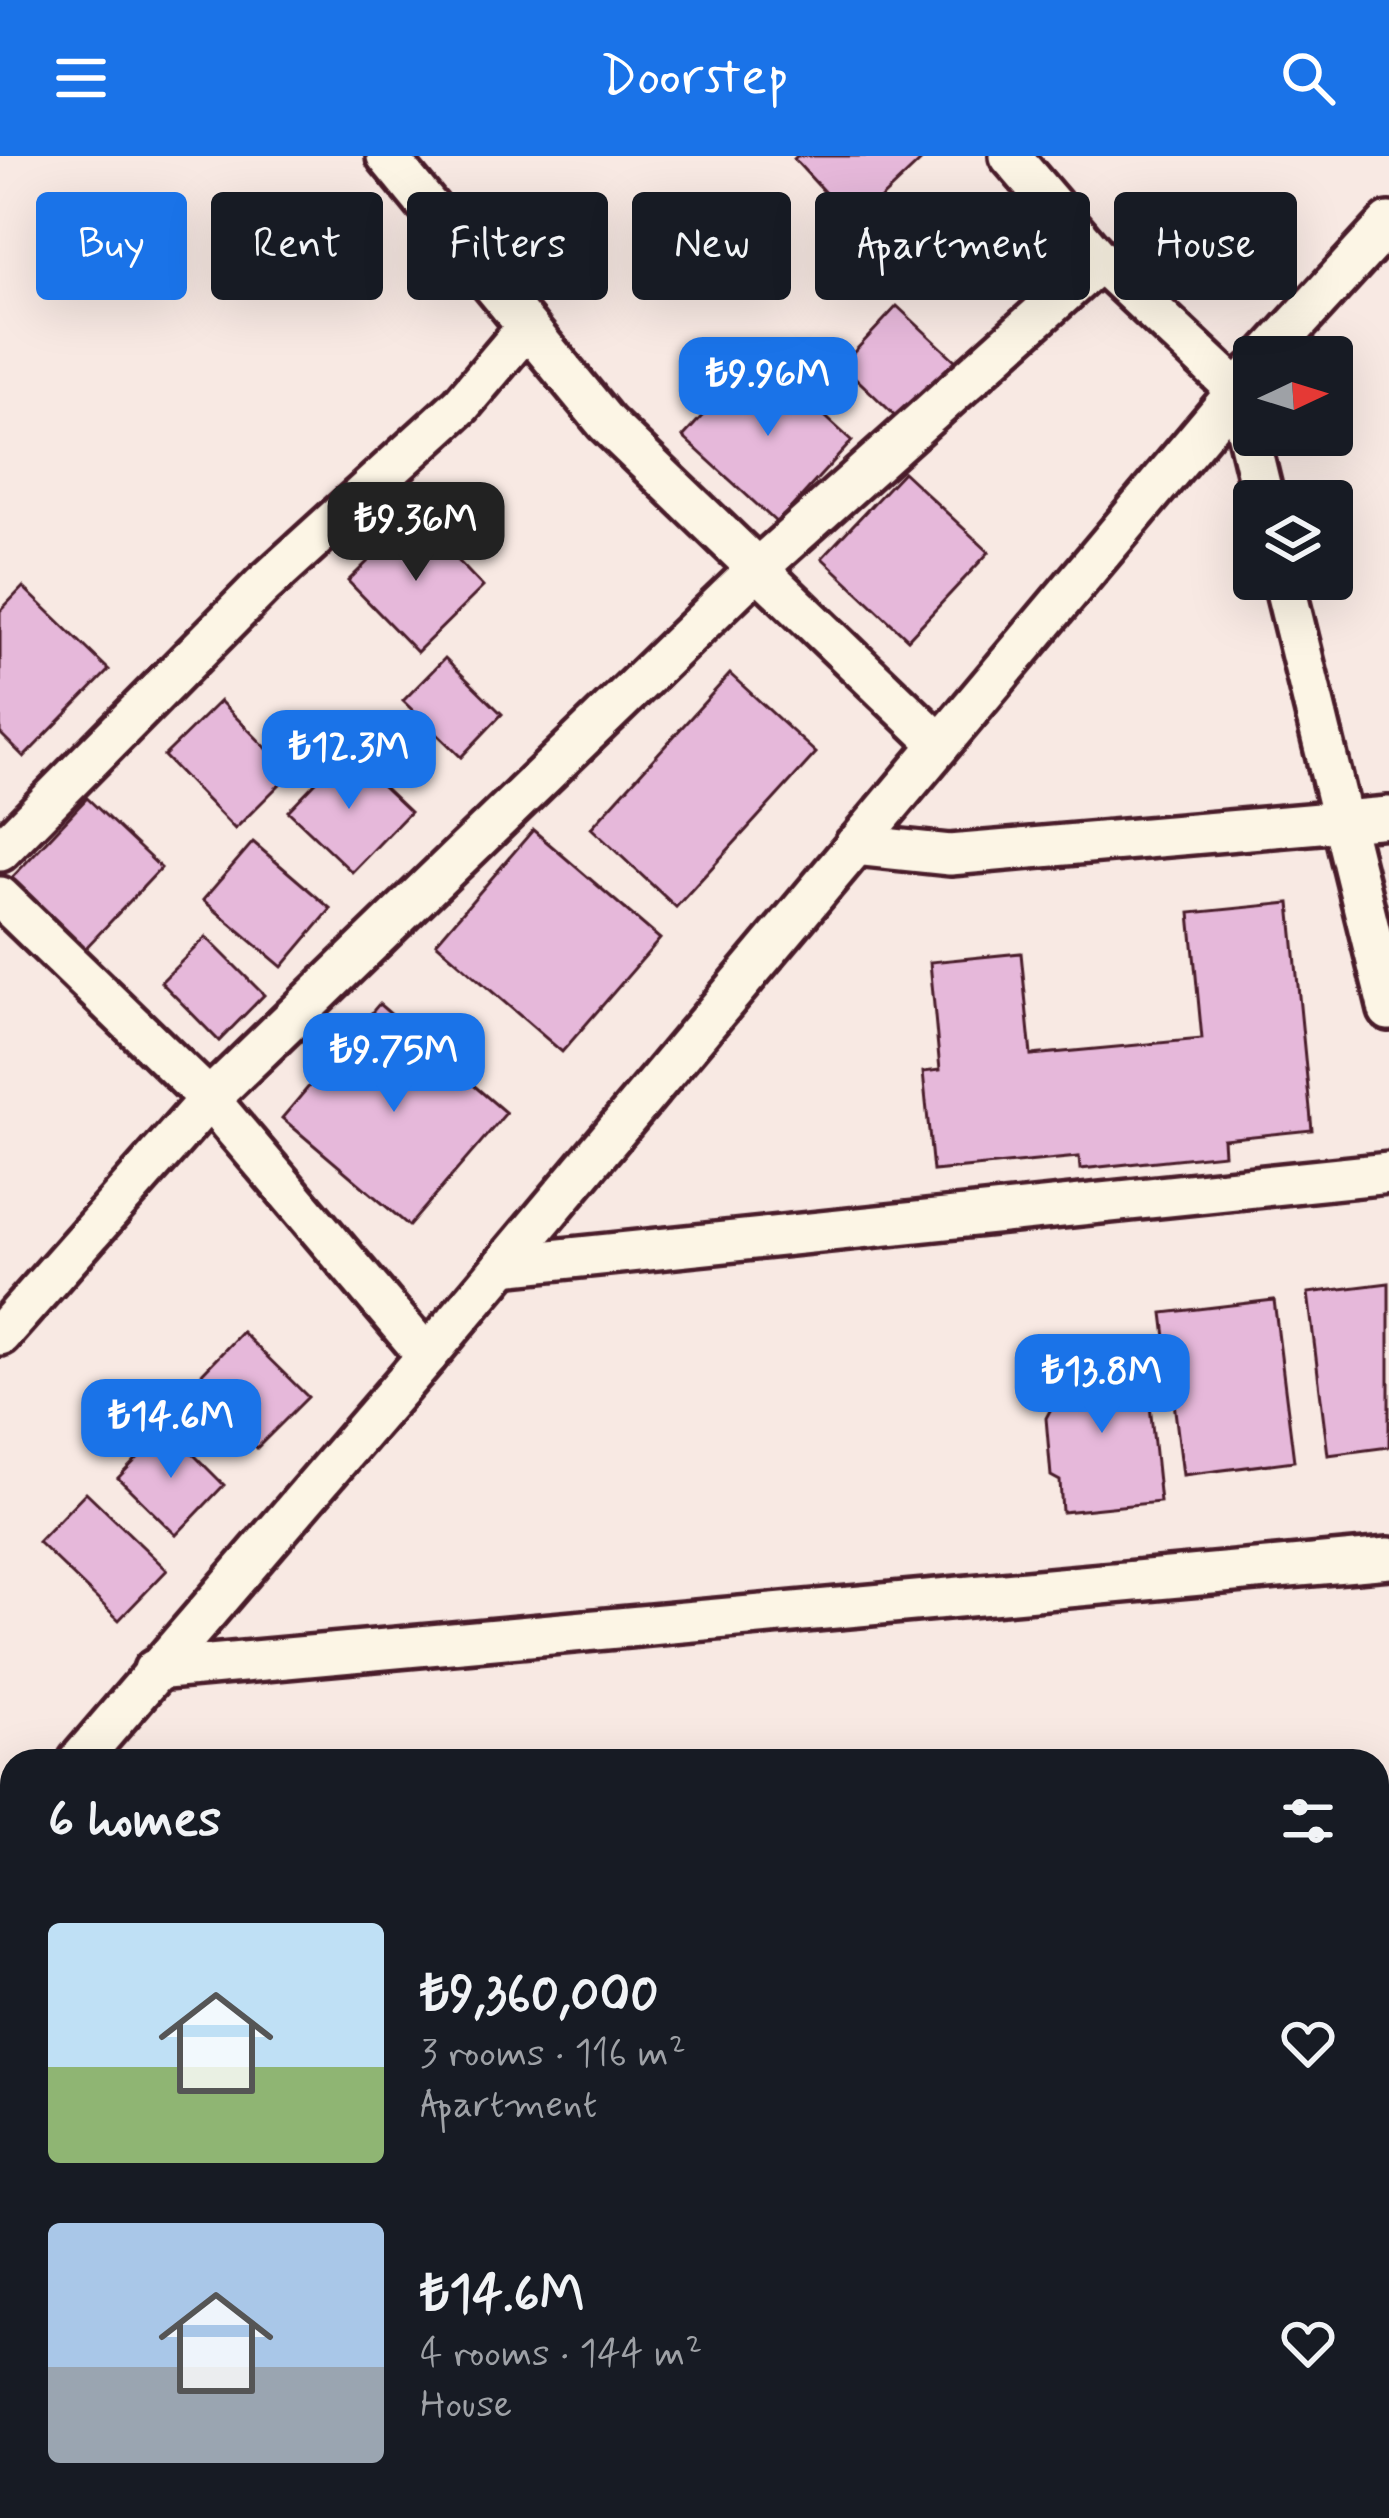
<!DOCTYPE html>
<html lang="en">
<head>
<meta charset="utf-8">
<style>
  body { margin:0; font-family:Mynerve,sans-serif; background:#20242c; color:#f1f3f6; height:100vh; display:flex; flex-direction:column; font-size:45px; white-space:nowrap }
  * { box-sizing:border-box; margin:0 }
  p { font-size:39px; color:#9ea1a6 }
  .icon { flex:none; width:66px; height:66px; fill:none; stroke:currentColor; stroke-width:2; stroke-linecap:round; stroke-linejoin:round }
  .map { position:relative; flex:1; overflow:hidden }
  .side { position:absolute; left:0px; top:1593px; width:1389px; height:771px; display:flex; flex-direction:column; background:#171b24; border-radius:36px 36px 0 0; box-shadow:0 12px 48px #0002 }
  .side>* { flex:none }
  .hud { position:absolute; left:36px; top:36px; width:1317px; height:108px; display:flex; gap:24px }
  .needle { width:78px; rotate:86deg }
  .tools { position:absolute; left:1233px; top:180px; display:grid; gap:24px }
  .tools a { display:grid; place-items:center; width:120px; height:120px; border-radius:12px; background:#171b24; box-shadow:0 12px 48px #0002; font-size:60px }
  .price { position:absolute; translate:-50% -102px; padding:0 27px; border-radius:24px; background:#1a73e8; color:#fff; font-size:39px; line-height:78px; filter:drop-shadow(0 3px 6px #0008) }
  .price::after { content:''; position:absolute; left:50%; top:72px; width:36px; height:27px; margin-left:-18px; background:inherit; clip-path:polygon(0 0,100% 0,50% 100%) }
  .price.current { background:#222; color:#fff }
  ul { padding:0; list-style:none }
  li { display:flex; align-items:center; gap:36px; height:300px; padding:0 48px }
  li span { display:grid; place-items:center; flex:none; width:336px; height:240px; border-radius:12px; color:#555 }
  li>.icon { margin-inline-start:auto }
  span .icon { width:144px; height:144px; fill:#fffc; stroke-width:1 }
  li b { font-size:51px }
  h2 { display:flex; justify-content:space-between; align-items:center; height:144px; padding:0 48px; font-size:51px }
  .chip { padding:0 42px; border-radius:12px; background:#171b24; box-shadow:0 12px 48px #0002; font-size:42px; line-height:108px }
  .chip.current { background:#1a73e8; color:#fff }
  header { display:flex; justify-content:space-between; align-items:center; height:156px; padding:0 48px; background:#1a73e8; color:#fff; font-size:54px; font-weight:600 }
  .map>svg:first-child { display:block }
</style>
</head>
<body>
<header><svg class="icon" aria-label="menu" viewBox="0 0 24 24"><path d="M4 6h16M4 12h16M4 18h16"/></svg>Doorstep<svg class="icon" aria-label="search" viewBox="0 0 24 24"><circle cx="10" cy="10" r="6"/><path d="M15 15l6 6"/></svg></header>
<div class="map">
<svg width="1389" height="2362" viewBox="0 0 1389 2362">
  <rect width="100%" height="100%" fill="#f8e9e3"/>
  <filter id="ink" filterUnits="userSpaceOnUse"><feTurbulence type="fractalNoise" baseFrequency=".00833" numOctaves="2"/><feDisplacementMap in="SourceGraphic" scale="24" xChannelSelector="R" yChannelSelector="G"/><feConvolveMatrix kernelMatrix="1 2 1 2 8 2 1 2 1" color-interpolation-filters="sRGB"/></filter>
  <g filter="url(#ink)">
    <!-- building -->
    <g fill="#e6b8da" stroke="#4a1f2b" stroke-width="3">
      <polygon points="797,0 926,0 854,68 794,3"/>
      <polygon points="897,150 958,207 903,267 842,209"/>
      <polygon points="758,199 852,285 777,367 683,281"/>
      <polygon points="903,316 989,396 908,483 822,402"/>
      <polygon points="415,359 483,431 417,496 348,425"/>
      <polygon points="23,431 109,514 24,601 0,577 0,455"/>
      <polygon points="445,502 502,558 461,601 403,545"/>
      <polygon points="730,518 816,597 676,751 591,672"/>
      <polygon points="220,545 291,617 235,673 164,600"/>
      <polygon points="346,595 410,656 352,716 288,655"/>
      <polygon points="87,642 161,712 81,797 7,727"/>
      <polygon points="533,674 660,783 562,896 436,787"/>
      <polygon points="253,686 331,753 282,811 203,744"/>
      <polygon points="1290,747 1312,974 1223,983 1224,998 1080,1013 1079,1001 933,1015 923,916 940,914 930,806 1021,797 1031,899 1202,883 1190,757"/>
      <polygon points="206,781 264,839 219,885 161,826"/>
      <polygon points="379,848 506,957 409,1070 282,962"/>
      <polygon points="1389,1127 1389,1291 1328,1299 1308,1137"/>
      <polygon points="1274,1144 1294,1305 1183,1319 1163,1157"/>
      <polygon points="242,1176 308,1241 257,1292 192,1228"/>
      <polygon points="1145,1201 1160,1346 1062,1356 1060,1325 1051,1320 1046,1262 1053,1249 1047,1216"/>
      <polygon points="167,1272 224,1329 176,1379 118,1322"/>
      <polygon points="86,1336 167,1414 119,1464 38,1386"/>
      <polygon points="946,2352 1057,2352 1070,2362 938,2362"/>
    </g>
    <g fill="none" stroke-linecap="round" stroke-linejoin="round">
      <defs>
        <g id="street">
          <polyline points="387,0 606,267 940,588"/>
          <polyline points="1010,0 1100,105 1237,234 1264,345"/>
          <polyline points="1266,201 1389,67"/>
          <polyline points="1283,423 1389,854"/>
          <polyline points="855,689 950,699 1389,661"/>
          <polyline points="0,695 262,430 461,249 527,171"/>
          <polyline points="0,741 209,943 427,1200"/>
          <polyline points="503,1109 1389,1017"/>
          <polyline points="0,1179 209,943 757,413 1100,105"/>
          <polyline points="154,1514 1389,1402"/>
          <polyline points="79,1605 427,1200 1254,215"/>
          <polyline points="0,1700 12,1686"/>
          <polyline points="1377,1728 1389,1714"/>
          <polyline points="1377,2107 1389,2094"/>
          <polyline points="1200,2352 1202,2362"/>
          <polyline points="866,2362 874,2352"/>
        </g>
      </defs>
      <!-- street casing -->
      <use href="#street" stroke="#4a1f2b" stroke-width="48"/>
      <!-- street -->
      <use href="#street" stroke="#fcf5e5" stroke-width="39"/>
    </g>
  </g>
</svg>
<div class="tools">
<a><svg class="needle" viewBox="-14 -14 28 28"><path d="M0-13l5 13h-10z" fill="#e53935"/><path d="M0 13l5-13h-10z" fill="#9ea1a6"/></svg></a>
<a><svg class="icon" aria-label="layers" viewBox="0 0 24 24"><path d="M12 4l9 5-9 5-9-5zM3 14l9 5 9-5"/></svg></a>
</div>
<b class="price" style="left:768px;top:283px">₺9.96M</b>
<b class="price current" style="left:416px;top:428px">₺9.36M</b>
<b class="price" style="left:349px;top:656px">₺12.3M</b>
<b class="price" style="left:394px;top:959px">₺9.75M</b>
<b class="price" style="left:1102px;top:1280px">₺13.8M</b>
<b class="price" style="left:171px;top:1325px">₺14.6M</b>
<div class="hud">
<a class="chip current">Buy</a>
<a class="chip">Rent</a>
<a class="chip">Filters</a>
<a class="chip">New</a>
<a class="chip">Apartment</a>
<a class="chip">House</a>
</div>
<section class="side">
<h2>6 homes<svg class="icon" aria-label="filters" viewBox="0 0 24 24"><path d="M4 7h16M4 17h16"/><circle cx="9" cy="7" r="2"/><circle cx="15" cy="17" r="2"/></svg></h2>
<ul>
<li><span style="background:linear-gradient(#bfe0f5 60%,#8fb573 0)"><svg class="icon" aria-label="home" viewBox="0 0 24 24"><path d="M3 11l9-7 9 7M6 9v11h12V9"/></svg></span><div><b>₺9,360,000</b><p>3 rooms · 116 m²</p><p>Apartment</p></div><svg class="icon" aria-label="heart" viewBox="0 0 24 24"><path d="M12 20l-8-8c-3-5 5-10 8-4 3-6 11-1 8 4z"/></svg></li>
<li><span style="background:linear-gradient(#a9c7e8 60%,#9aa5b1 0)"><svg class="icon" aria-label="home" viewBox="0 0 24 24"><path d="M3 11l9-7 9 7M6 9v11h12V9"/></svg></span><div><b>₺14.6M</b><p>4 rooms · 144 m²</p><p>House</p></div><svg class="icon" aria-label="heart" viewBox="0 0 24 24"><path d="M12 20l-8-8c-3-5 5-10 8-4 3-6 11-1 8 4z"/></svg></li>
</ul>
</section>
</div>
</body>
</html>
